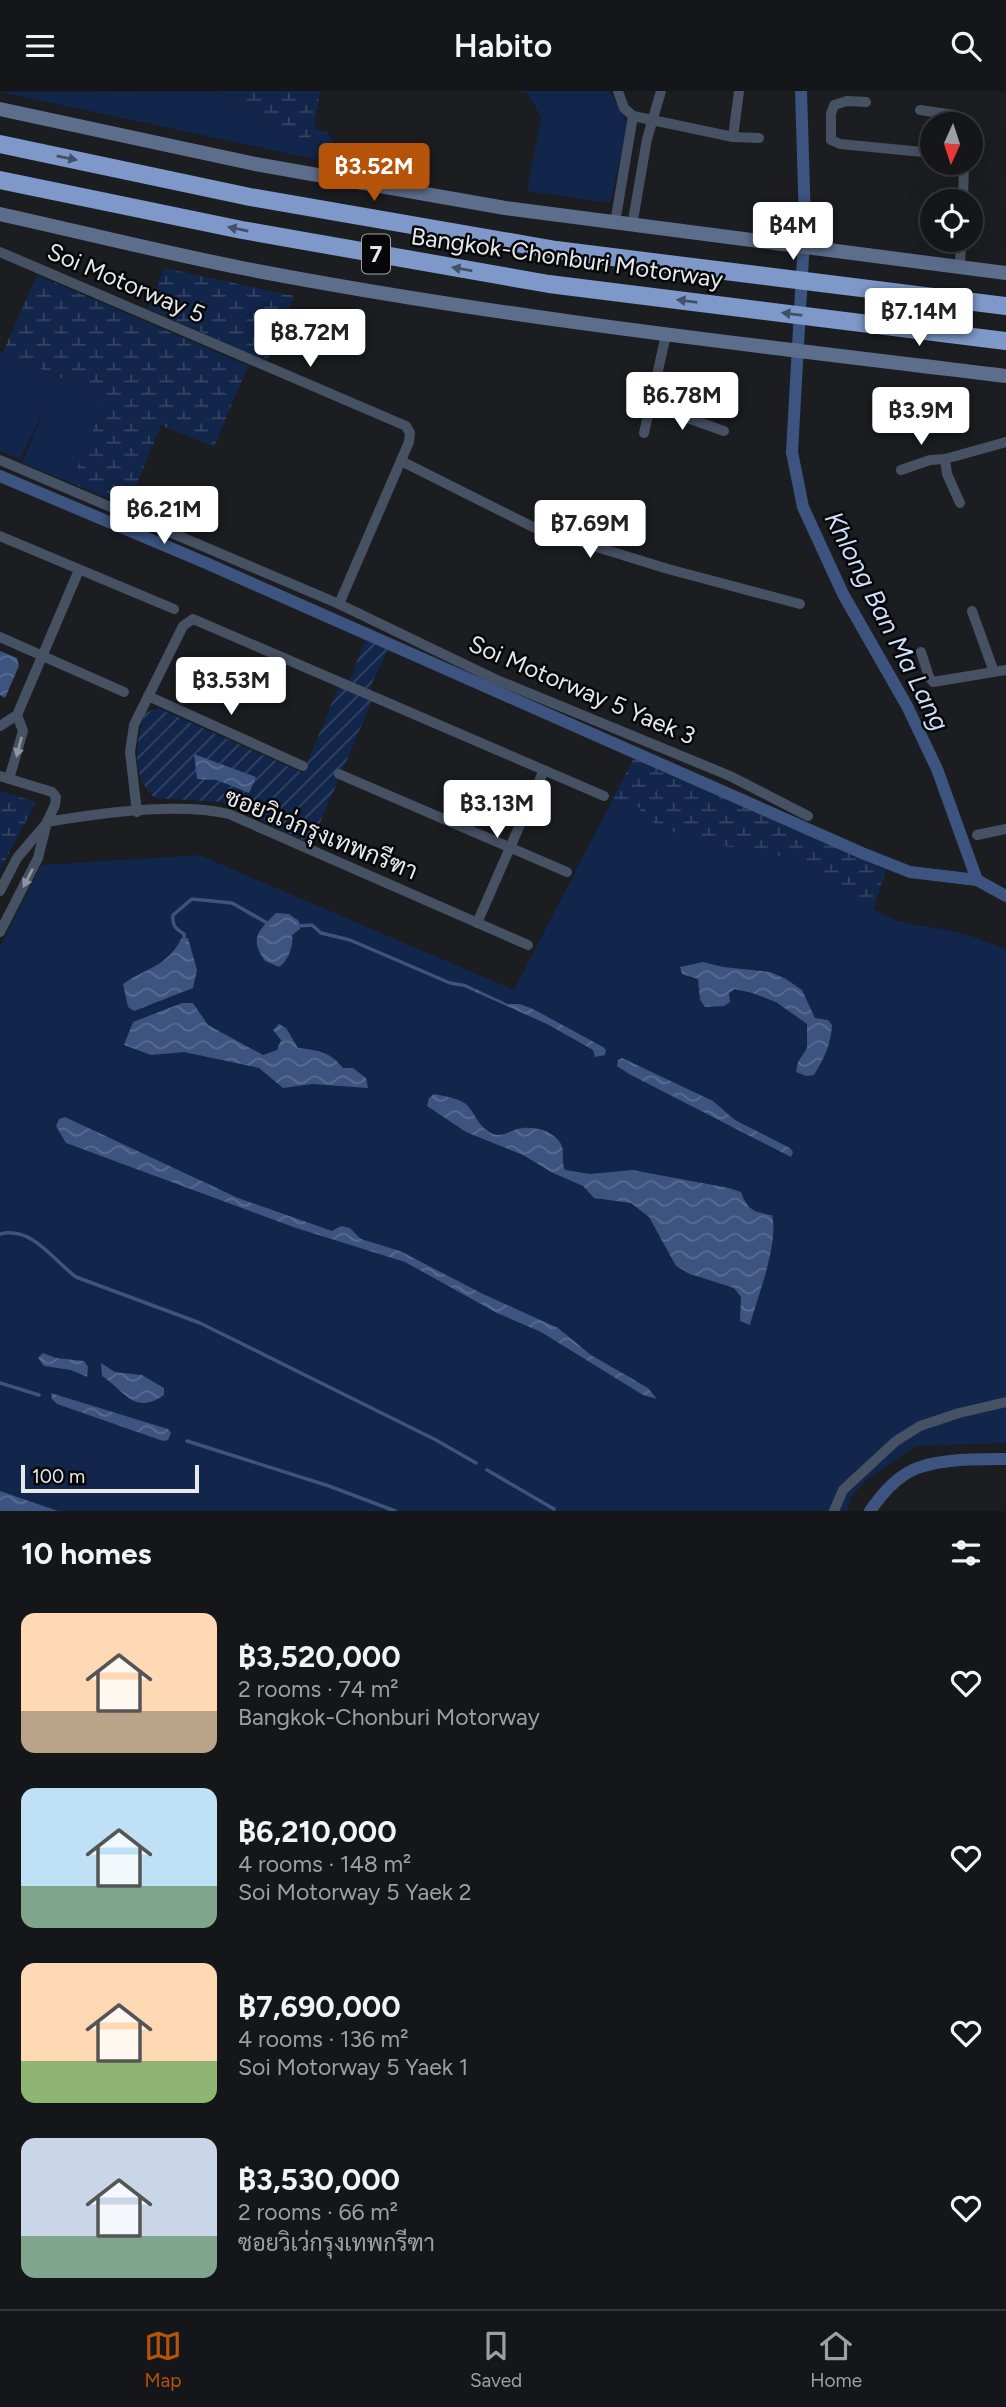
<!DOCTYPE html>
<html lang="en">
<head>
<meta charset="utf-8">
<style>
  body { margin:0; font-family:Figtree,Sarabun,sans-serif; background:#212326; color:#f1f3f6; height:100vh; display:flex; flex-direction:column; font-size:26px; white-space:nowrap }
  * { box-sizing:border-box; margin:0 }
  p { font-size:23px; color:#9d9fa2 }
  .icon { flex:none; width:38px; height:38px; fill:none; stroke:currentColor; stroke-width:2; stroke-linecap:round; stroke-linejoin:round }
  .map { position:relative; height:1420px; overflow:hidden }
  .sheet { display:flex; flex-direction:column; background:#141619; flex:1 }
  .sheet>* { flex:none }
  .needle { width:46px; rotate:183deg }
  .fabs { position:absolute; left:920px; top:21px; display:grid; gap:14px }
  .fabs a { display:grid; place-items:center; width:63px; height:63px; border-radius:50%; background:#141619; box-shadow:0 7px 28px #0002,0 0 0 2px #333538; font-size:35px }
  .scale { position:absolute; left:21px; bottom:18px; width:178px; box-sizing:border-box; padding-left:7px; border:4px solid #e6e8eb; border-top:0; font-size:19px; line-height:24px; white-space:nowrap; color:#e6e8eb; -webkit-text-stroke:5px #070709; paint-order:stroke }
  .price { position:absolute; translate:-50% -60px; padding:0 16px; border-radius:7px; background:#fff; color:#222; font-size:23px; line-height:46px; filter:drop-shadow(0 2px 4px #0008) }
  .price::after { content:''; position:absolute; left:50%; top:42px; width:21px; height:16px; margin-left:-10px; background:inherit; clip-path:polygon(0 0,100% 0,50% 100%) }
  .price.current { background:#b45309; color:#fff }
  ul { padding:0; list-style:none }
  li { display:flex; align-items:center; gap:21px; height:175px; padding:0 21px }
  li span { display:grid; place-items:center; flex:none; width:196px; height:140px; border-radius:14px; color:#555 }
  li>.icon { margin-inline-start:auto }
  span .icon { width:84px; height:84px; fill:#fffc; stroke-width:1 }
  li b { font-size:30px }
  h2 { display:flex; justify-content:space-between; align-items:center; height:84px; padding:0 21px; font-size:30px }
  header { display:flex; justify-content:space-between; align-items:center; height:91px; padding:0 21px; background:#141619; font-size:32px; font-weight:600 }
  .dock { display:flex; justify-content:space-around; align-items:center; height:98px; border-top:2px solid #333538; background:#141619; font-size:19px; color:#9d9fa2 }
  .dock a { display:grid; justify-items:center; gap:4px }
  .dock .current { color:#b45309 }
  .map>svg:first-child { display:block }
</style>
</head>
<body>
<header><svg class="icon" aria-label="menu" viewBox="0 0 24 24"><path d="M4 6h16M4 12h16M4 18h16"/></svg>Habito<svg class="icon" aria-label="search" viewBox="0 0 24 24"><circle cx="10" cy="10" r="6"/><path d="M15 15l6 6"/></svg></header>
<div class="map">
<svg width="1006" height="1420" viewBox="0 0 1006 1420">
  <defs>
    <pattern id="wetland-marsh" width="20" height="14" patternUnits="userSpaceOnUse" patternTransform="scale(1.75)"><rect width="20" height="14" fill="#12254a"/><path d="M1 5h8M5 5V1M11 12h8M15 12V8" fill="none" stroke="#344564"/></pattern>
    <pattern id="garden-furrows" width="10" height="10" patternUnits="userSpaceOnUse" patternTransform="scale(1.75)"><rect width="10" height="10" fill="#12254a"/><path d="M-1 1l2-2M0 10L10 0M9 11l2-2" fill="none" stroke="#344564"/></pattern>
    <pattern id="water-waves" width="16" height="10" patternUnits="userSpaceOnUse" patternTransform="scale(1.75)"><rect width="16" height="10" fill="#3c547f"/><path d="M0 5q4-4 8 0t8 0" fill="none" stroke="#586d91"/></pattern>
  </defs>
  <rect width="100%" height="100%" fill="#1b1d21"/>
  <!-- grass -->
  <g fill="#12254a">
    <polygon points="217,0 299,53 313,44 314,38 328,41 347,75 0,1"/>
    <polygon points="518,0 610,0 628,33 610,112 527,100 541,26 528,3"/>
    <polygon points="0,260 106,307 71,392 22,372 47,313 20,368 0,360"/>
    <path d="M634 667 886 779 873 818C903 836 921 833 953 840 971 844 989 852 1006 858V1352L916 1355 868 1388 851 1406 847 1420H0V856L41 774 199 764 514 899Z"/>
  </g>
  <!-- wetland -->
  <g fill="url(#wetland-marsh)">
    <polygon points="218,0 320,0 313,44 299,53"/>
    <polygon points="164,177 294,205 267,270 148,218"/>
    <polygon points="37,184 248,275 214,356 161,334 128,415 71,392 106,307 3,261"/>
    <path d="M634 667 886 779 873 818C849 799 825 781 795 770 755 755 650 754 635 709L610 713Z"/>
    <polygon points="0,700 36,711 0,779"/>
  </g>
  <!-- garden -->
  <path fill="url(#garden-furrows)" d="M365 549 388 559 371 594V612L311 753 222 711 155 707C129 684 136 652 145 622L158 617 303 682 338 597 351 587Z"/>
  <!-- water -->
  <g fill="url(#water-waves)">
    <polygon points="0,560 17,567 19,575 5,607 0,604"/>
    <polygon points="194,663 256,686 249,702 217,689 197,688"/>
    <path d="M276 822 289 823 299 830 300 838 292 844C294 855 288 870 279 876L265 870C249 847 258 840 276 822Z"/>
    <path d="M188 847 197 879 193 897 134 920 128 916 123 893C146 877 167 876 181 848Z"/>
    <path d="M703 871 723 876 770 881 786 888 802 899 815 927 828 929 832 934C831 953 824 968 814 984L806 985 796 981 798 971 807 957V933L776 911 752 902 735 898 729 902 730 911 724 915 705 916 700 909 698 888 682 883 680 876Z"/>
    <polygon points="455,892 465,893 508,913 520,913 533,918 603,956 606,959 605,964 595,966 593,959 547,933"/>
    <path d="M182 912H193L208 934 263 964 277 959 281 949 273 939 279 933 286 937 298 957C317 959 331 961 343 977H353L366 987 368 997 312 993 283 997 259 977 184 961 151 964 124 954 133 931Z"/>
    <polygon points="622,967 713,1010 735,1029 790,1057 793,1061 791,1066 629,983 617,975 618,969"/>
    <path d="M434 1003C444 1005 458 1007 466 1013 476 1023 477 1034 491 1042 501 1047 508 1041 517 1038 531 1034 554 1039 561 1053 565 1061 561 1071 565 1079L590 1083 632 1079 729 1097 741 1101C748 1119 753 1121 772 1124 779 1153 758 1204 750 1234L740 1230 741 1206 734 1197 690 1183 676 1175 649 1126 631 1112 594 1107 583 1095 551 1081 523 1064 466 1041 427 1015 429 1007Z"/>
    <polygon points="65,1026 238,1107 332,1140 341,1135 350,1137 361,1148 400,1160 483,1203 558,1237 591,1264 648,1297 657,1308 643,1304 541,1241 497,1222 405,1171 296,1137 66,1052 56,1035 59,1028"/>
    <polygon points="43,1262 56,1267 84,1270 88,1276 87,1286 71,1279 44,1275 38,1267"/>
    <path d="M101 1272 115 1281 142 1284 164 1297V1304C134 1325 125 1300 102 1285Z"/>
    <polygon points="51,1302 168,1338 171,1342 168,1349 163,1350 57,1313 52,1308"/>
    <polygon points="0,1400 58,1420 0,1420"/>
  </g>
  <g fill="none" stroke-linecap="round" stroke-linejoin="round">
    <!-- stream -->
    <g stroke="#3c547f" stroke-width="3.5">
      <polyline points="297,835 312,834 321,842 350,849 450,892 462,894"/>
      <path d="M184 850V843C175 837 172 835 173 824L192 808 232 812 269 833"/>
      <path d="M0 1143C32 1135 53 1169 76 1186L200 1232 436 1349 476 1372"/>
      <polyline points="0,1292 39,1304"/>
      <polyline points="187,1350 329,1395 395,1420"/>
      <polyline points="487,1379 554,1418"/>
    </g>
    <!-- canal -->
    <g stroke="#3c547f" stroke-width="12">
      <polyline points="801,0 805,131 792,361 803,416 843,503 907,615 937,678 977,789 1006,805"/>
      <polyline points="0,385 206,472 862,762 910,781 977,789"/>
      <path d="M870 1420C879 1407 890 1393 904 1384 927 1367 978 1368 1006 1368"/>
    </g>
    <!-- street -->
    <g stroke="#465164" stroke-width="10">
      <polyline points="866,11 847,10 834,14 831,23 831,49 840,53 933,62"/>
      <polyline points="920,19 954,24 964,33"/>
      <polyline points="633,25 733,46 759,47"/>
      <polyline points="733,46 739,0"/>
      <polyline points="963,110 964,72"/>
      <polyline points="615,132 633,25 624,17 618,0"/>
      <polyline points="632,135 647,48 661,0"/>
      <polyline points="0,161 406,335 410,342 409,351 339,513"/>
      <polyline points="960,175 961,149"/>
      <polyline points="651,314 724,340"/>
      <polyline points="644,342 666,244"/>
      <polyline points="0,369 339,513 497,589 730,685 808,725"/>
      <polyline points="401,370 535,437 668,478 800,513"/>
      <polyline points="901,379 930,369 945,368"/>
      <polyline points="960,412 947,383 945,368 1006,351"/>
      <polyline points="0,445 174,518"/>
      <polyline points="972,520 994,581"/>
      <polyline points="0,546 124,601"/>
      <polyline points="921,561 929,586 933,591 1006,579"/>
      <polyline points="148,605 303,675"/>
      <polyline points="0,635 17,624 79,479"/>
      <polyline points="339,683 567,781"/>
      <polyline points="0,685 52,701 56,706 55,714 47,731 38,767 0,841"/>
      <polyline points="9,688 23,640 17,624"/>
      <polyline points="137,721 130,661 134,634 183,535 193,528 604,705"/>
      <path d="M47 731C99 722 179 711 229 723L528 854"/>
      <polyline points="977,744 1006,738"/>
      <polyline points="0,800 17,767 45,734"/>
      <polyline points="477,832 544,679"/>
      <polyline points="834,1420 843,1399 896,1350 920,1335 959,1322 1006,1311"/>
    </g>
    <!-- secondary -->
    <g stroke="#5d6e8d" stroke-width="14">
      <polyline points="0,18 255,73 505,117 1006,182"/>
      <path d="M0 123C81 141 161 161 242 177 495 226 751 254 1006 285"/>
    </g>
    <!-- highway -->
    <g stroke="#7e99c9" stroke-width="18">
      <polyline points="0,53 250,106 556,159 1006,215"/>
      <polyline points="0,89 242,139 549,193 1006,250"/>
    </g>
  </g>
  <!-- one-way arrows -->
  <defs><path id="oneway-solid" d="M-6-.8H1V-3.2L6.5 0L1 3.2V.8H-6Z" transform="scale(1.75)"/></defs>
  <g fill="#425069">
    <use href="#oneway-solid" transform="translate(67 67) rotate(12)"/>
    <use href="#oneway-solid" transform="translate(238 138) rotate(-169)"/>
    <use href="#oneway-solid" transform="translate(462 178) rotate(-170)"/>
    <use href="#oneway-solid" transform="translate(687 210) rotate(-173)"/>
    <use href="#oneway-solid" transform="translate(792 223) rotate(-173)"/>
  </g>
  <g fill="#8e95a1">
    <use href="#oneway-solid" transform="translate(19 656) rotate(105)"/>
    <use href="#oneway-solid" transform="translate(28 787) rotate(117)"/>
  </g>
  <g text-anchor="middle" stroke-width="5" stroke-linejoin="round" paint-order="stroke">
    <!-- shield labels -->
    <rect fill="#070709" stroke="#a3a4a7" stroke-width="2" x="362" y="143.5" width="28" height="39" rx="5"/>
    <g font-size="23" font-weight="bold" fill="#e6e8eb">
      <text x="376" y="171">7</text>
    </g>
    <!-- street labels -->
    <g font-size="24" fill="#e6e8eb" stroke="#070709">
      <text transform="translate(567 167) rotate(8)" y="8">Bangkok-Chonburi Motorway</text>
      <text transform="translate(126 192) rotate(23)" y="8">Soi Motorway 5</text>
      <text transform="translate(582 599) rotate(23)" y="8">Soi Motorway 5 Yaek 3</text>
      <text transform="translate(321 743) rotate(22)" y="8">ซอยวิเว่กรุงเทพกรีฑา</text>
    </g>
    <!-- water labels -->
    <g font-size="26" font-style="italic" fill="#cedffb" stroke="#070709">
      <text transform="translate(887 530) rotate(63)" y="9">Khlong Ban Ma Lang</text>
    </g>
  </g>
</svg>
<div class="fabs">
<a><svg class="needle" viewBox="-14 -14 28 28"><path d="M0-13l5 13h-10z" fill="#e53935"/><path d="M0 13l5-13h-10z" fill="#9d9fa2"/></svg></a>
<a><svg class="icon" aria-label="locate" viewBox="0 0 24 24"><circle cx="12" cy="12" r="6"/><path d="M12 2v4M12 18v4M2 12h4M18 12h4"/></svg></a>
</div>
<div class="scale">100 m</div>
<b class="price current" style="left:374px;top:112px">฿3.52M</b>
<b class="price" style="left:793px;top:171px">฿4M</b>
<b class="price" style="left:919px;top:257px">฿7.14M</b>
<b class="price" style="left:310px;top:278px">฿8.72M</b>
<b class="price" style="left:682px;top:341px">฿6.78M</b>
<b class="price" style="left:921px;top:356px">฿3.9M</b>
<b class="price" style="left:164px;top:455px">฿6.21M</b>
<b class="price" style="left:590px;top:469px">฿7.69M</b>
<b class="price" style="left:231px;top:626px">฿3.53M</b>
<b class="price" style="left:497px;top:749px">฿3.13M</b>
</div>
<section class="sheet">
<h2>10 homes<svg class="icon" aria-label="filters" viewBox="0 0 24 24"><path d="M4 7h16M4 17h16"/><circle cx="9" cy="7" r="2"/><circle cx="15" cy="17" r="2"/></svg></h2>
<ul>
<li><span style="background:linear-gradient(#ffd9b3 70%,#b9a48a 0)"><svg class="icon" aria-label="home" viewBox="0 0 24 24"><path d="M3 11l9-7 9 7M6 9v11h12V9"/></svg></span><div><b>฿3,520,000</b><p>2 rooms · 74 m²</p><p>Bangkok-Chonburi Motorway</p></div><svg class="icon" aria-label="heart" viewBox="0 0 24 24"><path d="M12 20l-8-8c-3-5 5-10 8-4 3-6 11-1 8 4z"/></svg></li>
<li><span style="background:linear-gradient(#bfe0f5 70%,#7fa58c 0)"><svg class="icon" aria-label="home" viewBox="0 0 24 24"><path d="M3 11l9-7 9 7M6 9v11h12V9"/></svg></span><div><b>฿6,210,000</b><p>4 rooms · 148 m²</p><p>Soi Motorway 5 Yaek 2</p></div><svg class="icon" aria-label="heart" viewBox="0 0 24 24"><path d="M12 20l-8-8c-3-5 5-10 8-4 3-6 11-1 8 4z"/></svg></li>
<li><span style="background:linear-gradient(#ffd9b3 70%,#8fb573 0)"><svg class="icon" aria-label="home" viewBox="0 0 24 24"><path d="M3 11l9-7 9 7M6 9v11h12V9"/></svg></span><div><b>฿7,690,000</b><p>4 rooms · 136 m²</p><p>Soi Motorway 5 Yaek 1</p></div><svg class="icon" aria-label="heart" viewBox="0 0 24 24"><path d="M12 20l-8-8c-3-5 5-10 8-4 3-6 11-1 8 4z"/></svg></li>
<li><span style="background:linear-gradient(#c9d6e8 70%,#7fa58c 0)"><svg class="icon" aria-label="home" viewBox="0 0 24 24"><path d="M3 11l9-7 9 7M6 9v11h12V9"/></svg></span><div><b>฿3,530,000</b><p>2 rooms · 66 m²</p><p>ซอยวิเว่กรุงเทพกรีฑา</p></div><svg class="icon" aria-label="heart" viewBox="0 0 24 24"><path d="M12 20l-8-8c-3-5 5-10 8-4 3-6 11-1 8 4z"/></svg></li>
</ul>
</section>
<nav class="dock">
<a class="current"><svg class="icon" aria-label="map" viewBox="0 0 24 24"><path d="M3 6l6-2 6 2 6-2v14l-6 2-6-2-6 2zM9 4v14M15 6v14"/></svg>Map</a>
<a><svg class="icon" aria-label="saved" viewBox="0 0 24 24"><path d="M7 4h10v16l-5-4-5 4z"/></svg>Saved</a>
<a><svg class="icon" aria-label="home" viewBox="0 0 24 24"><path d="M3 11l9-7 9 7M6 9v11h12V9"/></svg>Home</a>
</nav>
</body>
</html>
